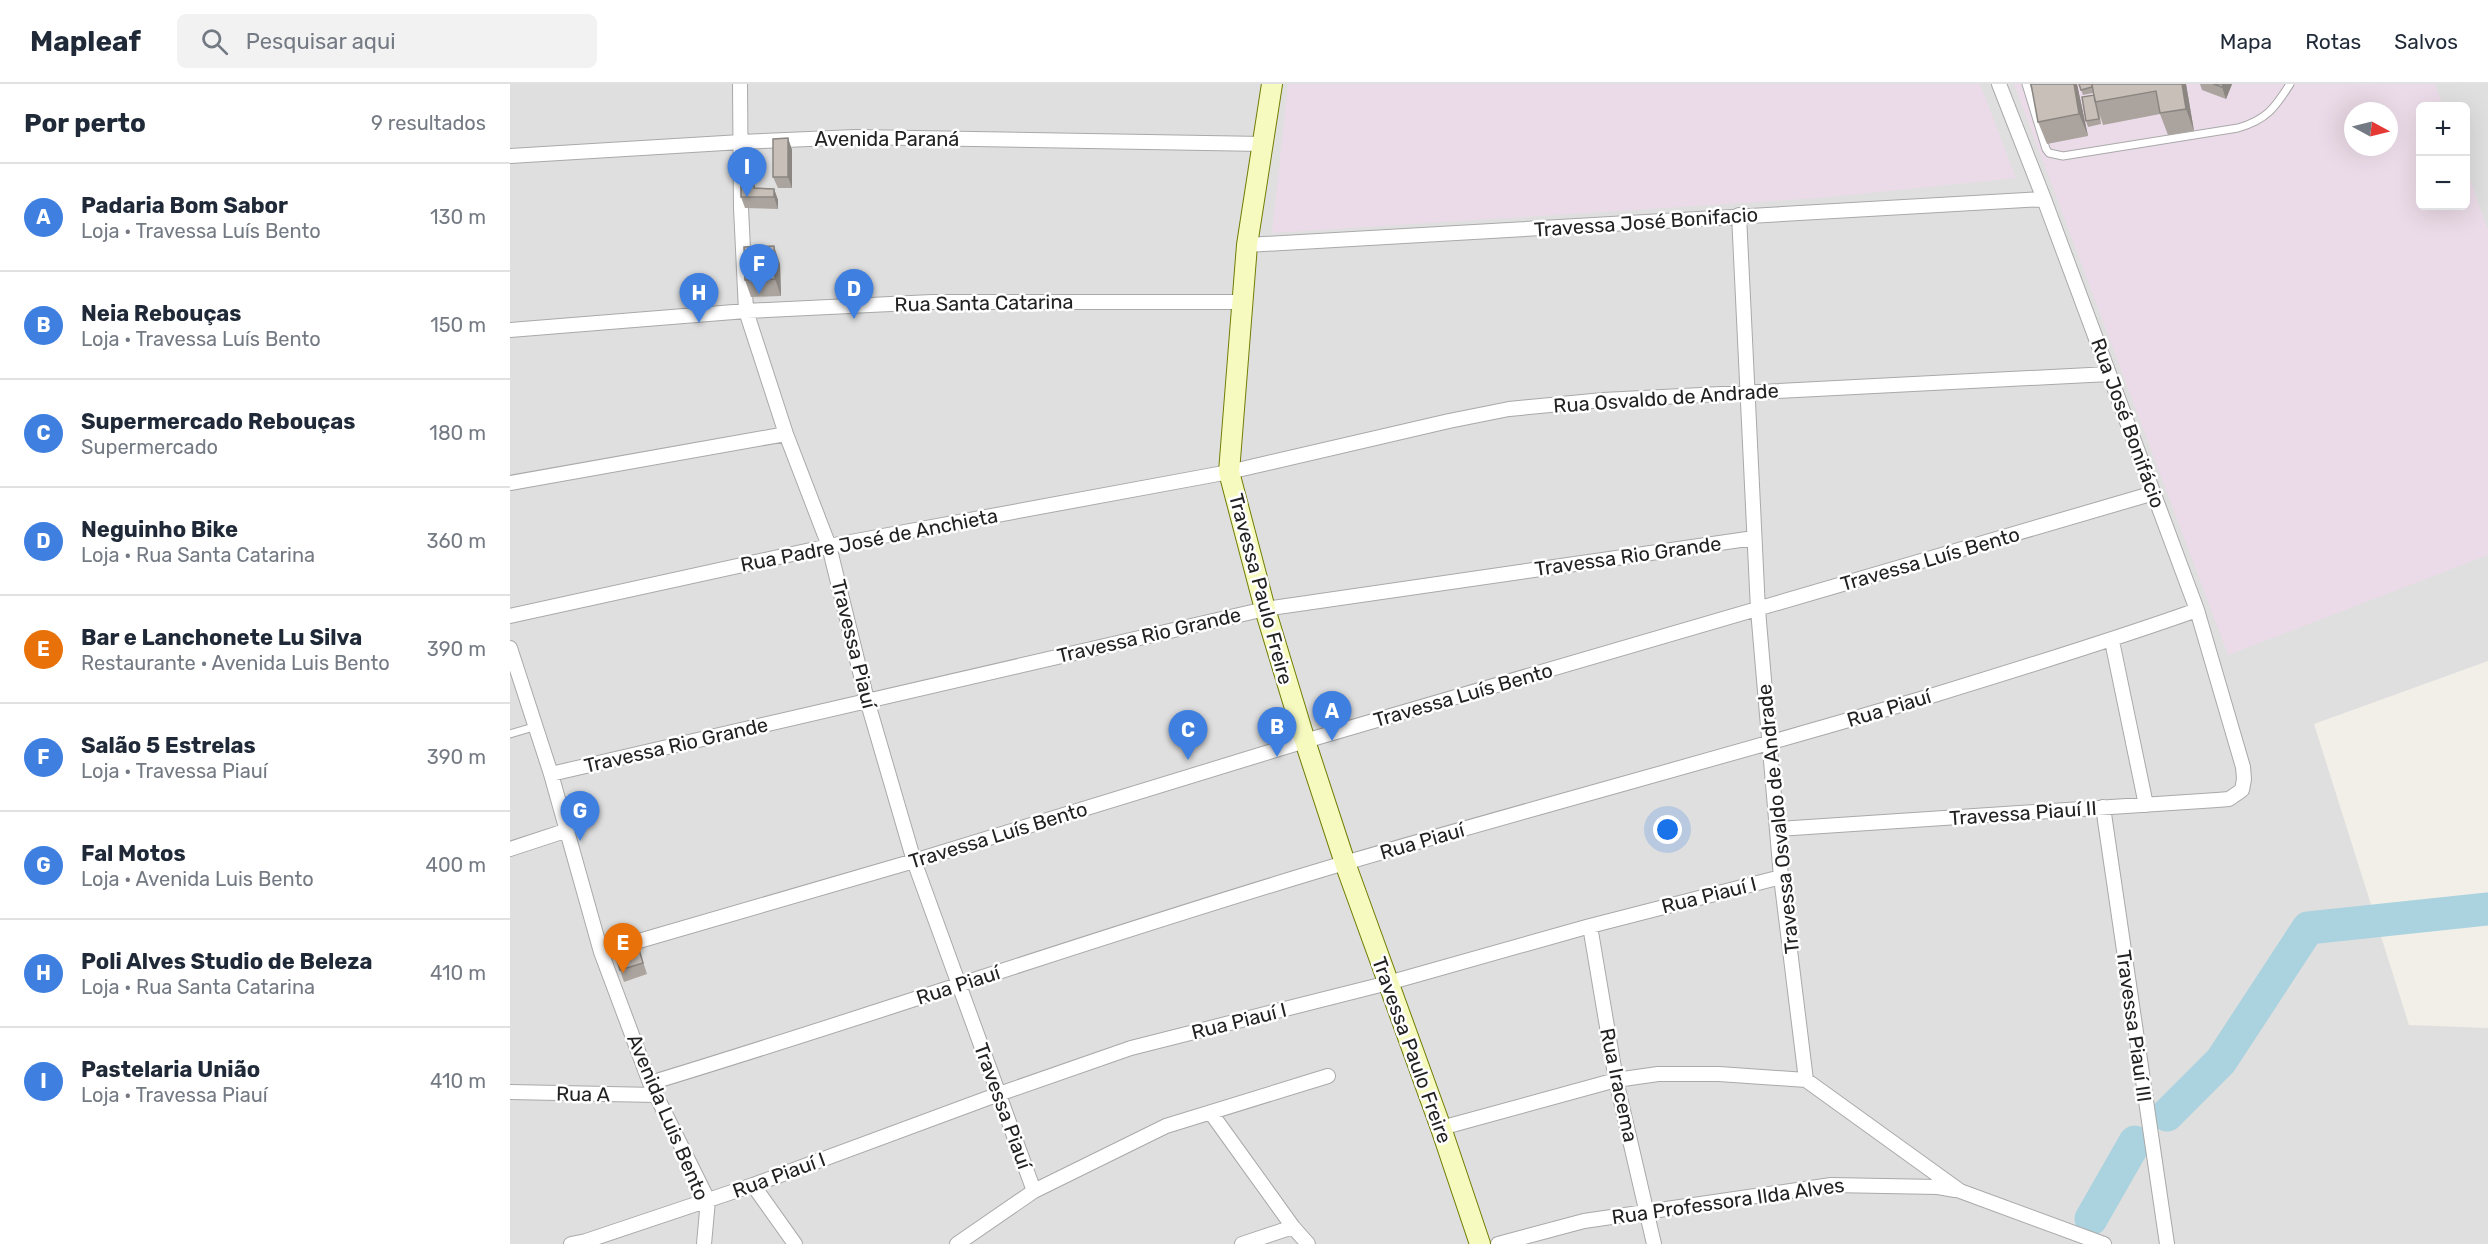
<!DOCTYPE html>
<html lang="pt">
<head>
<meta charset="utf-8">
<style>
  body { margin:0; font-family:Rubik,sans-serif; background:#f2f2f3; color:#1f2937 }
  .controls { position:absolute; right:18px; top:18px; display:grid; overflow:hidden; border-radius:9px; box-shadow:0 6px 24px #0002 }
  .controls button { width:54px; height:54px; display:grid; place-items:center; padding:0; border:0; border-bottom:2px solid #e0e1e3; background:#fff; color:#1f2937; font:30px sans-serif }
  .compass { position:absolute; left:1834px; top:18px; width:54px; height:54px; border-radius:50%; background:#fff; box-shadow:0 6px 24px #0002; rotate:97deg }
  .you { position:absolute; left:1158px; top:746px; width:21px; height:21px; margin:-15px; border:4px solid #fff; border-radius:50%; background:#1a73e8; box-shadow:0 0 0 9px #1a73e833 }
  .badge { display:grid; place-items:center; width:39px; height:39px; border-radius:50%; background:#7c3aed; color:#fff; font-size:20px; font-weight:700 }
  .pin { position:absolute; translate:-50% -50px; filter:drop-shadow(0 2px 3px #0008) }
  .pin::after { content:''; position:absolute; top:32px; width:21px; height:18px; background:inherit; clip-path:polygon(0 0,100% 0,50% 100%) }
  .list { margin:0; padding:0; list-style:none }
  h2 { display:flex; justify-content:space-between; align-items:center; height:78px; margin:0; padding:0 24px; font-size:26px }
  h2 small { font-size:20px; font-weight:400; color:#747a83 }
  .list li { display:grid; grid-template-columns:39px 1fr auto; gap:18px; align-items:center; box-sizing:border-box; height:108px; padding:0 24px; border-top:2px solid #e0e1e3 }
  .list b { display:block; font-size:22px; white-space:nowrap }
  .list p { margin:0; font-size:20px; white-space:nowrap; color:#747a83 }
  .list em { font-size:20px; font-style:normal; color:#747a83 }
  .icon { flex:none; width:33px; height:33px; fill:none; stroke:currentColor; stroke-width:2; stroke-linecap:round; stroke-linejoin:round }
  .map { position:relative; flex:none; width:1978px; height:1160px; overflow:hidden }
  header { display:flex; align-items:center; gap:36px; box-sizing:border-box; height:84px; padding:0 30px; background:#fff; border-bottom:2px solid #e0e1e3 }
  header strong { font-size:28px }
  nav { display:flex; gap:33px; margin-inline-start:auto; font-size:21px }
  .search { width:420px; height:54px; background:#f2f2f3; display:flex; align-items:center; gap:15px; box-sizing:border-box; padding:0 21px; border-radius:9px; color:#747a83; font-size:22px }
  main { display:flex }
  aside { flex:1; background:#fff }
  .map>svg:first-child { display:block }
  .residential { fill:#e0dfdf; fill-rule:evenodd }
  .industrial { fill:#ebdbe8; fill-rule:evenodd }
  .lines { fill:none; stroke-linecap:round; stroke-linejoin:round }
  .river { stroke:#aad3df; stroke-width:33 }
  .lane-casing { stroke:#a9a9a9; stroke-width:9 }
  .street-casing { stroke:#a9a9a9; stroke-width:16 }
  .secondary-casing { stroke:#707d05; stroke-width:22 }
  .lane { stroke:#fff; stroke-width:7 }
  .street { stroke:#fff; stroke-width:14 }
  .secondary { stroke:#f7fabf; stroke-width:20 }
  .wall { fill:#aba49e }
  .shaded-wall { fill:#8b8681 }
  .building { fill:#c7bfb8; stroke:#8b8681; stroke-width:1.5 }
  .labels { text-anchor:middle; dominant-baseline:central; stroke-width:5; stroke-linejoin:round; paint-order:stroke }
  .street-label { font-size:20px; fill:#222; stroke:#fff }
</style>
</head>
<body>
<header>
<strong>Mapleaf</strong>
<div class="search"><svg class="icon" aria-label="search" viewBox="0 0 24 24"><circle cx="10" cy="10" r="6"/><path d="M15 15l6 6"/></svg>Pesquisar aqui</div>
<nav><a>Mapa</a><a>Rotas</a><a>Salvos</a></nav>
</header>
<main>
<aside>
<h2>Por perto<small>9 resultados</small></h2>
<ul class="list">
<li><span class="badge" style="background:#3f7fe0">A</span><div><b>Padaria Bom Sabor</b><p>Loja · Travessa Luís Bento</p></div><em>130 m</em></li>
<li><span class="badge" style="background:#3f7fe0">B</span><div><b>Neia Rebouças</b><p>Loja · Travessa Luís Bento</p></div><em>150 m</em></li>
<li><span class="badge" style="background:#3f7fe0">C</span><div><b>Supermercado Rebouças</b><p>Supermercado</p></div><em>180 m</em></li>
<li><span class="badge" style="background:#3f7fe0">D</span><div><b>Neguinho Bike</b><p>Loja · Rua Santa Catarina</p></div><em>360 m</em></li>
<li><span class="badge" style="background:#e8710a">E</span><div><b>Bar e Lanchonete Lu Silva</b><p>Restaurante · Avenida Luis Bento</p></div><em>390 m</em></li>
<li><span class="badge" style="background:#3f7fe0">F</span><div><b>Salão 5 Estrelas</b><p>Loja · Travessa Piauí</p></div><em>390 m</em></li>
<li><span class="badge" style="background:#3f7fe0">G</span><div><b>Fal Motos</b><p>Loja · Avenida Luis Bento</p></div><em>400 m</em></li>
<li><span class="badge" style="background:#3f7fe0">H</span><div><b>Poli Alves Studio de Beleza</b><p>Loja · Rua Santa Catarina</p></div><em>410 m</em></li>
<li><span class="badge" style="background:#3f7fe0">I</span><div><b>Pastelaria União</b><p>Loja · Travessa Piauí</p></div><em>410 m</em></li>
</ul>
</aside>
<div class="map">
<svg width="1978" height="1160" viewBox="0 0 1978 1160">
  <rect width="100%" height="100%" fill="#f2efe9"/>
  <path class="residential" d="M0,0h1978v577l-174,63 95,301 79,3v216h-1978zM1910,22h46v100h-46zM1843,27h36v36h-36z"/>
  <path class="industrial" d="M778,0h692l36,94 -197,20 -547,35z
    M1504,0h421l8,22h-23v100h46v-38l22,62v325l-260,100zM1843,27h36v36h-36z"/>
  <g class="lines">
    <path class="river" d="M1657,1031l54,-54 87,-133 180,-19
      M1581,1135l44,-77"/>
    <g class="lane-casing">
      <path id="lane" d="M1516,0l20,65 3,4 14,3 175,-28c28,-8 37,-20 52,-44
        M0,650l27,-8"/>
    </g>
    <g class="street-casing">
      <path id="street" d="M230,0l1,124 5,103 40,123 43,112 38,154 47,161 120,330
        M0,72l231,-14 115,-5 408,7
        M1229,131l19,395 23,267 25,203 154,111 144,53
        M737,161l797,-46
        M0,246l236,-19 186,-9h310
        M0,399l276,-49
        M0,532l319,-70 400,-74 220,-51 60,-12 94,-9 506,-26
        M1602,557l34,164
        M0,564l41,126 50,178 49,131 58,117 -4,44
        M41,690l714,-165 489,-71
        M1593,723l64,437
        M1268,745l439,-29 12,-1 13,-9 2,-11 -1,-12 -46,-157 -153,-411 -45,-115
        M0,765l58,-19
        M1080,842l26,154 38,164
        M91,868l313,-91 391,-120 849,-248
        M140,999c234,-71 464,-152 698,-221 195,-57 391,-109 586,-167 88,-27 176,-54 263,-85
        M0,1008l146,3
        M701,1029l82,114 15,17
        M931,1044l175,-48 42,-6h61l87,6
        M243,1101l42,59
        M61,1160l15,-3 167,-56 246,-91 132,-46 257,-65 202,-57 191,-49
        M447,1160l77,-53 132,-65 162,-50
        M732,1160l51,-17
        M988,1160l86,-23 247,-36 107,2 17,3"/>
    </g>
    <g class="secondary-casing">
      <path id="secondary" d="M762,0l-25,161 -18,227 36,137 40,132 40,122 96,265 39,116"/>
    </g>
    <use href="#lane" class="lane"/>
    <use href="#street" class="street"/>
    <use href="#secondary" class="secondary"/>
  </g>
  <path class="wall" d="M1567,0l11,52 -41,8 -9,-22z
    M1569,0h107l8,47 -26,4 -8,-21 -57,11 -3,-10 1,9 -13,3 -2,-6 8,-26 -1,-2 -10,2z
    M1690,0h32l-6,15 -24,-9z
    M278,54l4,12v38h-14l-5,-11z
    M264,105l4,11v9l-33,-1 -4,-11z
    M270,180l1,32 -30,1 -6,-17z
    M128,862l9,28 -23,8 -4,-12z"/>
  <path class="shaded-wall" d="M1564,0h3l11,52 -9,-22z
    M1672,0h4l8,47 -8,-22z
    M1713,0h9l-6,15 -4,-12z
    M278,54l4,12v38l-4,-11z
    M264,105l4,11v9l-4,-12z
    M264,162l6,18 1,32 -6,-17z"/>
  <path class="building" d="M1521,0h43l5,30 -41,8z
    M1569,0h13v3l-11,3z
    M1582,0h90l4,25 -26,4 -4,-22 -61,11z
    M1703,0h10l-1,3z
    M1584,11l5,24 -13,2 -4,-24z
    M278,54v39h-15v-38z
    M231,98h13v6l20,1v8h-33z
    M264,162l1,33 -30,1 -1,-33z
    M128,862l5,17 -23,7 -5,-16z"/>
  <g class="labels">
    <g class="street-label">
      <text x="377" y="55">Avenida Paraná</text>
      <text transform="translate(1136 138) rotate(-4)">Travessa José Bonifacio</text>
      <text transform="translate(474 219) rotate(-1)">Rua Santa Catarina</text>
      <text transform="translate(1156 314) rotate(-4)">Rua Osvaldo de Andrade</text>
      <text transform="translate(1618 339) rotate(70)">Rua José Bonifácio</text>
      <text transform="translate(359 456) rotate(-11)">Rua Padre José de Anchieta</text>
      <text transform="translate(1118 472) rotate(-8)">Travessa Rio Grande</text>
      <text transform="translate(1420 475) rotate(-16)">Travessa Luís Bento</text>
      <text transform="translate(751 505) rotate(75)">Travessa Paulo Freire</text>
      <text transform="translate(639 551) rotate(-13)">Travessa Rio Grande</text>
      <text transform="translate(344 560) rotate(76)">Travessa Piauí</text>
      <text transform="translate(953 611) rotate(-16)">Travessa Luís Bento</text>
      <text transform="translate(1379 624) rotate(-17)">Rua Piauí</text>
      <text transform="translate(166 661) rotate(-13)">Travessa Rio Grande</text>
      <text transform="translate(1513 729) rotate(-4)">Travessa Piauí II</text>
      <text transform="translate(1268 735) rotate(-96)">Travessa Osvaldo de Andrade</text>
      <text transform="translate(488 751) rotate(-17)">Travessa Luís Bento</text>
      <text transform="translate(912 757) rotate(-16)">Rua Piauí</text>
      <text transform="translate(1199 811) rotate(-14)">Rua Piauí I</text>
      <text transform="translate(448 901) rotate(-18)">Rua Piauí</text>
      <text transform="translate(729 937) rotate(-14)">Rua Piauí I</text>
      <text transform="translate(1624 942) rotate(82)">Travessa Piauí III</text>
      <text transform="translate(902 966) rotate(70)">Travessa Paulo Freire</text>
      <text transform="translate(1109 1001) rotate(78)">Rua Iracema</text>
      <text transform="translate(73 1010) rotate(1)">Rua A</text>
      <text transform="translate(493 1022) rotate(70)">Travessa Piauí</text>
      <text transform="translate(158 1033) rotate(67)">Avenida Luis Bento</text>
      <text transform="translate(269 1091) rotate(-20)">Rua Piauí I</text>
      <text transform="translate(1218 1117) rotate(-8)">Rua Professora Ilda Alves</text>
    </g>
  </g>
</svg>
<div class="controls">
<button>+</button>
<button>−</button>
</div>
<svg class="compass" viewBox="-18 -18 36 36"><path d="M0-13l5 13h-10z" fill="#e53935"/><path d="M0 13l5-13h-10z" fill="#747a83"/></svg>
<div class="you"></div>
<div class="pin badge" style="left:822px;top:657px;background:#3f7fe0">A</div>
<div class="pin badge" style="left:767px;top:673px;background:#3f7fe0">B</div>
<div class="pin badge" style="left:678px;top:676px;background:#3f7fe0">C</div>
<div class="pin badge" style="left:344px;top:235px;background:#3f7fe0">D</div>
<div class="pin badge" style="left:113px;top:889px;background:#e8710a">E</div>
<div class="pin badge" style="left:249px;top:210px;background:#3f7fe0">F</div>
<div class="pin badge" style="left:70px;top:757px;background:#3f7fe0">G</div>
<div class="pin badge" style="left:189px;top:239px;background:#3f7fe0">H</div>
<div class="pin badge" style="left:237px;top:113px;background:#3f7fe0">I</div>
</div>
</main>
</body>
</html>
